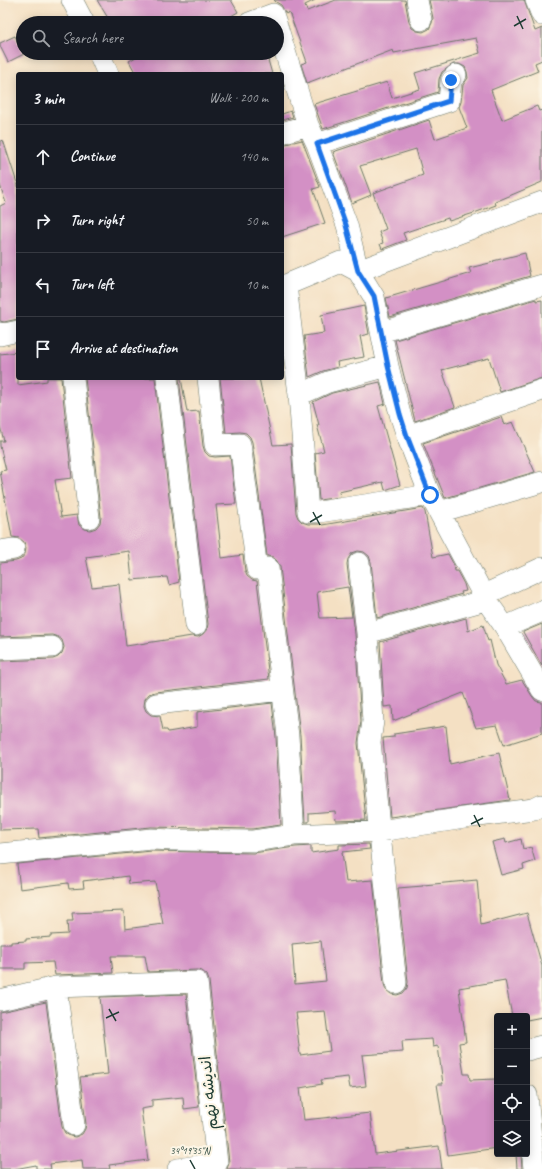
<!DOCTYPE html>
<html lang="en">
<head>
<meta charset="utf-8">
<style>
  body { margin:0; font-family:Caveat,"Playpen Sans Arabic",sans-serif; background:#20242c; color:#f1f3f6 }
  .controls { position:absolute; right:12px; bottom:12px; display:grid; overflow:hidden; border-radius:4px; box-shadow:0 2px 10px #0003 }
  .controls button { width:36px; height:36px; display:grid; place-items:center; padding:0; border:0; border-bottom:1px solid #363941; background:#171b24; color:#f1f3f6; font:20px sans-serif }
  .stop { position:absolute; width:12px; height:12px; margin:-9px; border:3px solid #1a73e8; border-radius:50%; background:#fff }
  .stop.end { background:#1a73e8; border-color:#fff; box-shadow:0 1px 4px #0008 }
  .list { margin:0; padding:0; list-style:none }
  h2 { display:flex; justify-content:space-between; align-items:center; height:52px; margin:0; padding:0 16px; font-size:17px }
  h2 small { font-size:13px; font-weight:400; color:#9ea1a6 }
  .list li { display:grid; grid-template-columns:26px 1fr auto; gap:12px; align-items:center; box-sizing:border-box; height:64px; padding:0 16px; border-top:1px solid #363941 }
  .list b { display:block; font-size:15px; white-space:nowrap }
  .list em { font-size:13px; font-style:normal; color:#9ea1a6 }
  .icon { flex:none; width:22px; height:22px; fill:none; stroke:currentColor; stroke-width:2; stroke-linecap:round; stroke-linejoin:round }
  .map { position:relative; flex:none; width:542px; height:1169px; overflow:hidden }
  .search { position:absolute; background:#171b24; box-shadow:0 2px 10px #0003; left:16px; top:16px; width:268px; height:44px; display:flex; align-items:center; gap:10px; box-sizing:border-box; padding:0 14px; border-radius:22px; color:#9ea1a6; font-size:15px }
  .panel { position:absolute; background:#171b24; box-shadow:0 2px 10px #0003; left:16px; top:72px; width:268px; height:308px; border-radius:4px }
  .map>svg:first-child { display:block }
  .building { fill:#d390c5; fill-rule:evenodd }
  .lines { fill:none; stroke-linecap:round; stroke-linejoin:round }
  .street-casing { stroke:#6a7666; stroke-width:22 }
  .street { stroke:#fff; stroke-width:21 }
  .route { stroke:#1a73e8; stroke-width:5 }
  .ticks { fill:none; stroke:#1f3d34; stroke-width:1.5 }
  .labels { text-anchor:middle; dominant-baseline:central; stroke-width:4; stroke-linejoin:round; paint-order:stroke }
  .street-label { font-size:16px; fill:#1f3d34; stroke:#fcf5e5 }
  .ticks-label { font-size:10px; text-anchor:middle; fill:#1f3d34; stroke:#fcf5e5; stroke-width:4; stroke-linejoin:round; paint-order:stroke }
</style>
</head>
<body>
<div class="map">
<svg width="542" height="1169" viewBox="0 0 542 1169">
  <rect width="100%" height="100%" fill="#fcf5e5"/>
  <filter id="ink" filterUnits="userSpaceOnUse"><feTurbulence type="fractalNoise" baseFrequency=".025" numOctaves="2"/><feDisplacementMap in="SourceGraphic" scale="8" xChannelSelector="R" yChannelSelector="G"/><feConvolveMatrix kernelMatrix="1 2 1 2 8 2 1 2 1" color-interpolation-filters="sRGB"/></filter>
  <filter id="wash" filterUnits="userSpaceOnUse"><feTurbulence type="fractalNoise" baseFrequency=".012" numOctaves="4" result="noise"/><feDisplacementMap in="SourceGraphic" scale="16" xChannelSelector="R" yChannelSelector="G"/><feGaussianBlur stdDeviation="0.9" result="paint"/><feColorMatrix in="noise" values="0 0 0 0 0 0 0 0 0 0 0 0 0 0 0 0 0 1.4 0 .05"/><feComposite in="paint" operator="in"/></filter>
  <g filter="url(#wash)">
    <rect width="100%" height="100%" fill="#f4e0c3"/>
    <g id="blocks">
      <path class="building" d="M97,0h134l7,12 -19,11h-108z
        M274,0h41l-10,5 2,6 29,-11h69l4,22 3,6 5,3 6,1 6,-3 3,-6 1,-5 -4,-18h95l11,31 7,-3v32l-7,3 3,8 -47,19 11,30 35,-14 2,5 3,-1v72l-47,20 1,3 -22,8 -25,8 -1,-3 -45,15 3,7 -24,9 -2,-5 3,-1 -4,-11 7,-3 -13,-36 50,-18 -7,-26 -56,17 11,29 -19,8 -19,-51 96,-32 6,19 32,-11 -8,-21 2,-5 2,-17 5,-7 -1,-6 -2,-5 -6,-3h-6l-11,8 -3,7 -1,13 -115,37 -9,-25 73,-22 5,16 28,-9 -5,-16 65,-20 -4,-15 -82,15 -1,-3 -86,33 -6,-19 6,-2 -18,-50 -3,2 -5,-9 -5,-3z
        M15,36l9,18 -16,8 -8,-16v-3z
        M143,53h123l6,21h-136l-7,-13z
        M291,111l2,6 -11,3v-6z
        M3,140l15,46v133l-14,3 -4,-1v-115l6,-3 -6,-18v-44z
        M302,140l18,47 -7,2 12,34 -43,14v-92z
        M525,253l5,23 -140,41 -4,-19 85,-25 -2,-5 25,-6 -1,-1z
        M536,299v2l6,-1v78l-42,14 -11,-34 -47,12 13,37 -40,14 -20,-81z
        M364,306l5,28 -9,2 4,21 -27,5 1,5 -15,4 -14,6 -5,-41 20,-3 -3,-18z
        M18,352v33l29,-4v-3h14l11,100 -17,2 6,37 16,-2 2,10 6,4 5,1 6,-2 4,-5 1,-6 -16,-139h70l24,204 -10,3 -2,-8 -35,3 -3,-29 -43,6 6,30 27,-3 7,62 66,-10 6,1 5,-3 4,-5 1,-5 -29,-246h2l6,34 12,-1 4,35 2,6 4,4 6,1 15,-1 6,48 -20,1 6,53 21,-3 2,16 2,5 5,4 5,1 12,98 -114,13 -6,2 -4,5 -1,7 2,5 5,4 9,1 3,14h4l1,2 29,-5v-15l75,-9 4,34 5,88 -29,4 -101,-2 -112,11 -1,-9 -38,1v-169l53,-2 5,-2 4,-4 2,-6 -2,-7 -4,-3 -6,-2 -52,2v-74l16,-2 5,-2 4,-5 1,-6 -2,-6 -5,-4 -7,-1 -12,-66 6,-1 -6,-24v-5h4l-4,-15v-72z
        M220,378h39l14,67 18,-1 5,69 2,5 4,4 6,2h13l1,1 101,-17 2,4 8,45 15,-3 6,11 1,6h2l7,13 2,7 -5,1 1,2 -85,24 -6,-56 -2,-6 -5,-4 -6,-1 -6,2 -4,6 -1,5 8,70 6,87 -3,22 8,77 -30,1 -1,-10 -26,2v9h-4l-5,-87 -20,-168 -3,-6 -4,-4 -6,-1 -15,-114 -2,-5 -4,-4 -6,-1 -14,1zM348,587l4,30 -32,1 -3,-26z
        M380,382l5,22 -7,2 22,79 -15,5 -2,-8 -44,10 1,5 -21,3 -4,-47 9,-2 -7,-26h2l-6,-23 19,-9z
        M501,417l3,8 9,-3 22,50 -90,26 -22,-55z
        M466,618l2,13 15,-6 5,16 2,-1 6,25 10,19 16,-4 10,16 4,5 6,1v31l-38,12 -7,-20 -21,3 -13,-35 -70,28 -1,-15 -8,1 -4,-65z
        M542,624v42l-19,-34z
        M446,726l4,38 49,-11 11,47 -120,17 -7,-79 11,-1v-3z
        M505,839l1,4 15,-4 2,10 8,-2 4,14 -12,4 1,4 -23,6 -9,-33z
        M369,844l1,5 -28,3 4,30 27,-2 11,104 2,6 5,4 6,1 6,-2 4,-5 1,-6 -10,-94 25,-2v-1l54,-5 4,45 46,-12 15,53v51l-15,3v-4h-15l-7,-36 -46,8 7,54 -7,1 5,31h5l1,6 26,-1 1,69 -49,7 -11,-71h6l-5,-38 -5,1 -1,-8 -30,2 1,11 -41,3 4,31 -16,2 -2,-11 -27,3 1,4 -22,4 4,32 66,-7 5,41 64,-8 3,23h-215l2,-7 -20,-181 -2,-6 -5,-4 -5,-1 -49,2 -3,-16h-34l2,17 -58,2 -2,-13 -28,1v6h-25v-25h11v-2l15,-1v-2l25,-2v-2l17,-1 -1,-13h6l-1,-8 52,-2 1,18 38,-5 -8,-42 -26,2 -1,-8 -14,2v-1l-31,4 1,7 -15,1 -1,-6 -48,6 -3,-25 135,-13 101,2 42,-6 16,-1v7l28,-4v-4zM321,941l5,40 -31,3 -3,-40zM325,1011l5,40 -30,4 -4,-36h1l-1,-6z
        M186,994l13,113 -15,2 -1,-12 -31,3v7l-11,2 7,51 -39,5 1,4h-27l-1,-9 -32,4 1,5h-15v-4l-22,4h-14v-157l46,-10 16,125 3,6 5,3 5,1 7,-3 3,-5 1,-5 -6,-47 28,-3 -8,-77z
        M516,1154h5l1,15h-5z"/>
    </g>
  </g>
  <g filter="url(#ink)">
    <use href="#blocks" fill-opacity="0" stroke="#6a7666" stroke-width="1"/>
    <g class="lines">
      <g class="street-casing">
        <path id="street" d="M72,0l12,23
          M417,0l4,20
          M536,0l6,15
          M249,23l24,-9 3,9
          M277,26l31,99 9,19 30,81 11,46 184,-69
          M99,53l9,21
          M282,133l26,-8
          M317,144l132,-43 2,-21 5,-5
          M282,285h4l55,-23 17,9 16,26 14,69 12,48 7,22 23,59 56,105 19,27 37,63
          M286,285l13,110 9,117h11l111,-17
          M381,332l161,-47
          M0,333v2l18,-4
          M73,378l16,140
          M167,378l29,247
          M208,378l7,67 25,-1 17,125 11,-1 20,168 6,99
          M299,395l29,-13 60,-16
          M407,436l135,-46
          M439,512l103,-30
          M0,551l14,-2
          M359,563l8,70 6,88 -3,21 26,241
          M484,595l58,-27
          M505,627l37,-16
          M367,633l119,-33
          M0,649l52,-2
          M156,704l126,-14
          M0,854l152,-15 19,1 82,1 41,-6 86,-4 91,-14 63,-8 8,-4
          M56,987l18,138
          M0,1000l56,-13 141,-5 20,181 -39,6
          M527,1050l15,-4
          M527,1095l7,74"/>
      </g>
      <use href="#street" class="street"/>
    </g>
  </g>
  <g class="lines" filter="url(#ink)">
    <path class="route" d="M430,495l-23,-59 -7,-22 -12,-48 -14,-70 -16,-25 -12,-46 -29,-81 132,-43 2,-21"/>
  </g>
  <path class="ticks" d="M517,16l6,13M514,26l12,-7M313,512l7,13M310,522l12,-7M474,815l6,12M471,824l12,-6M109,1009l7,12M106,1018l13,-6M190,1160l5,9"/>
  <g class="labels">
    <g class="street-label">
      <text transform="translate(209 1093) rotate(-96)">اندیشه نهم</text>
    </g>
  </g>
  <g class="ticks-label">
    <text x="190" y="1154">34°19'35"N</text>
  </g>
</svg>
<div class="controls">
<button>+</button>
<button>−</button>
<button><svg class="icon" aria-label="locate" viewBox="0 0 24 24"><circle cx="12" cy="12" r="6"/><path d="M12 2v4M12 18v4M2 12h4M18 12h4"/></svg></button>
<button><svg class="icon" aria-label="layers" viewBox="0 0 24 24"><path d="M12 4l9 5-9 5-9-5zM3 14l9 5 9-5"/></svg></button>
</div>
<div class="stop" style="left:430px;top:495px"></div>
<div class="stop end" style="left:451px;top:80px"></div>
<div class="search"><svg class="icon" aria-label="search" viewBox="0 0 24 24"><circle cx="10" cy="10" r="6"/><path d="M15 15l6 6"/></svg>Search here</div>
<section class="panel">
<h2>3 min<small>Walk · 200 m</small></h2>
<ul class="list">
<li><svg class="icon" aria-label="ahead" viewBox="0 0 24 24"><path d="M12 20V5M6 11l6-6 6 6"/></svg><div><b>Continue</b></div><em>140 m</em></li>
<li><svg class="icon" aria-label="right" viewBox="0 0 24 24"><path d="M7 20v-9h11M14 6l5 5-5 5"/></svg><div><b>Turn right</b></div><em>50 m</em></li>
<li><svg class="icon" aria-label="left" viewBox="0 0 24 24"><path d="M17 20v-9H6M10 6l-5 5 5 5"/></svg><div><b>Turn left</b></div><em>10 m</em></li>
<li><svg class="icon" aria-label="arrive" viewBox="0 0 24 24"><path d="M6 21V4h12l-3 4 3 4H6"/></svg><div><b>Arrive at destination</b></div></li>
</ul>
</section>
</div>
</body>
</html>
